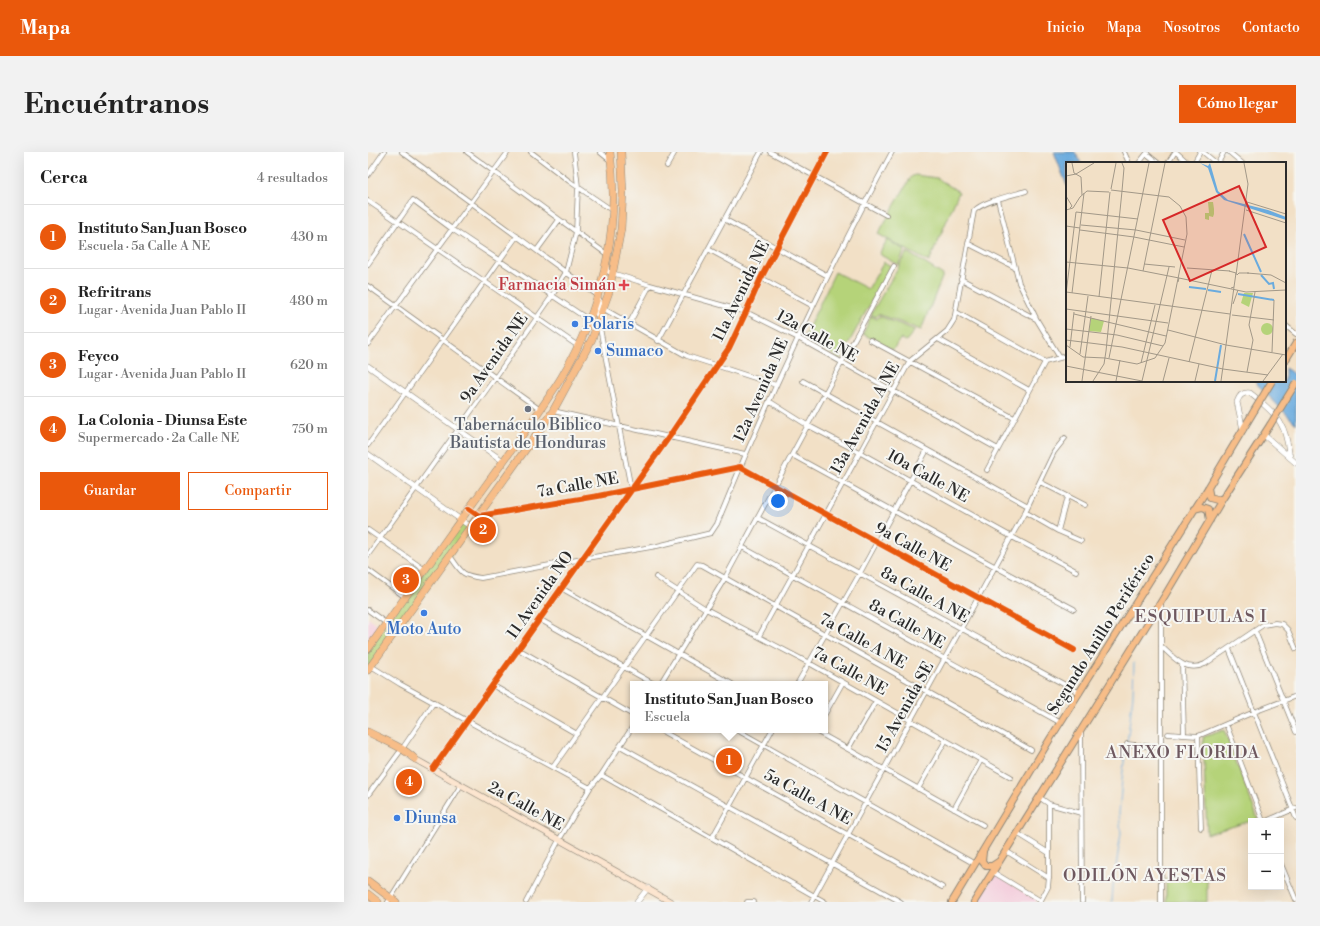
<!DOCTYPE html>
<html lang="es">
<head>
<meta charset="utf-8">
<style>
  body { margin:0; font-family:"Libre Bodoni",serif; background:#f2f2f2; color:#222 }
  .controls { position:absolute; right:12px; bottom:12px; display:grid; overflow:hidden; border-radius:0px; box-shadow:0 4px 16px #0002 }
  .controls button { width:36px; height:36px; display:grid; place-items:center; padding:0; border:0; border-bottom:1px solid #e0e0e0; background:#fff; color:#222; font:20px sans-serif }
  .you { position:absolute; left:410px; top:349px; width:14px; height:14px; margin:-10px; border:3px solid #fff; border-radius:50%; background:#1a73e8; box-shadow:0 0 0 6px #1a73e833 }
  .badge { display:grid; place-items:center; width:26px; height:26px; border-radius:50%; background:#ea580c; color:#fff; font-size:13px; font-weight:700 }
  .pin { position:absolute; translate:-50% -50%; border:2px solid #fff; box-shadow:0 1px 4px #0006 }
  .popup { position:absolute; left:262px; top:529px; width:198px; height:52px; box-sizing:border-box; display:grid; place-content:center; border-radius:0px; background:#fff; filter:drop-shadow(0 1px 3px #0005); font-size:13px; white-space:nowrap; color:#767676 }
  .popup b { font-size:15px; color:#222 }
  .popup::after { content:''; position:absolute; left:50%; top:100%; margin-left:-8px; border:8px solid transparent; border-top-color:#fff }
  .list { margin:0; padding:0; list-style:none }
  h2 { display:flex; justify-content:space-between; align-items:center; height:52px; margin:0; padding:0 16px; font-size:17px }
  h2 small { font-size:13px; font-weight:400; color:#767676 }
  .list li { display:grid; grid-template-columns:26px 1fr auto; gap:12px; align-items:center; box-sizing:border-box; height:64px; padding:0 16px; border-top:1px solid #e0e0e0 }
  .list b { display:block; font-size:15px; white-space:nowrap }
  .list p { margin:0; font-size:13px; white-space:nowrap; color:#767676 }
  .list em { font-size:13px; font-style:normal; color:#767676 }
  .actions { display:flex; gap:8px; padding:12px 16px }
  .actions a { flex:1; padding:9px 0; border:1px solid #ea580c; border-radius:0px; text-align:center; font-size:14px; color:#ea580c }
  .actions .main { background:#ea580c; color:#fff }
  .map { position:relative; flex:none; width:928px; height:750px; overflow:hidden; border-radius:0px }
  header { display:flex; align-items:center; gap:24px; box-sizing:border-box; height:56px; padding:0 20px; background:#ea580c; color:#fff }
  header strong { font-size:19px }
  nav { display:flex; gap:22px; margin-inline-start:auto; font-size:14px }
  .intro { display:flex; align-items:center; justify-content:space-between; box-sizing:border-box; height:96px; padding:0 24px }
  h1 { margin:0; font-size:28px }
  .button { padding:10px 18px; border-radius:0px; background:#ea580c; color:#fff; font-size:14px; font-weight:700 }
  main { display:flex; gap:24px; padding:0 24px }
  aside { flex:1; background:#fff; border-radius:0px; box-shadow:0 4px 16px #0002 }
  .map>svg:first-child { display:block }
  .built { fill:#f4cfdd }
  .green { fill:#b5d379; stroke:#707f52 }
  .water { fill:#6aabde; stroke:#4a6b84 }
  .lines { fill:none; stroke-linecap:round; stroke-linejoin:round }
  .stream { stroke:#6aabde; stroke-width:1 }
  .minor-casing { stroke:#8e8678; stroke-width:5.5 }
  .tertiary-casing { stroke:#8e8678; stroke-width:6 }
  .secondary-casing { stroke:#8e8678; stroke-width:7 }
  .primary-casing { stroke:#8e8678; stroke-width:8 }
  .trunk-casing { stroke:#8e8678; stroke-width:8 }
  .minor { stroke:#fff; stroke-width:4 }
  .tertiary { stroke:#fff; stroke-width:5 }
  .secondary { stroke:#fce5cf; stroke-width:5.5 }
  .primary { stroke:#f7bd88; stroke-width:6 }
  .trunk { stroke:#f7bd88; stroke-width:7 }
  .primary-bridge-casing { stroke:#8e8678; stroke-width:8; stroke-linecap:butt }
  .primary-bridge { stroke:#f7bd88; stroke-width:6 }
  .cycleway-casing { stroke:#f6f6f2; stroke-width:8 }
  .cycleway { stroke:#e8590c; stroke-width:6 }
  .health-dot { fill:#e0444e; stroke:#f6f6f2; stroke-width:1.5 }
  .shop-dot { fill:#3f7fe0; stroke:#f6f6f2; stroke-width:1.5 }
  .worship-dot { fill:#6b7280; stroke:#f6f6f2; stroke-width:1.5 }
  .labels { text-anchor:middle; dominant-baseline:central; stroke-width:4; stroke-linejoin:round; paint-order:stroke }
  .health-label { font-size:16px; fill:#be3a42; stroke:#f6f6f2; text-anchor:end }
  .street-label { font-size:16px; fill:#2b2b2b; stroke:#f6f6f2 }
  .shop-label { font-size:16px; fill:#366cbe; stroke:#f6f6f2; text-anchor:start }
  .worship-label { font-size:16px; fill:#5b616d; stroke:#f6f6f2 }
  .neighbourhood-label { font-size:17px; letter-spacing:1px; fill:#6e585f; stroke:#f6f6f2 }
  .inset-river { fill:none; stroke:#6aabde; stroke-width:2 }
  .inset-road { fill:none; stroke:#a29888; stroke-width:1 }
  .view { fill:#d62828; fill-opacity:0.15; stroke:#d62828; stroke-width:2 }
  .inset-edge { fill:none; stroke:#2b2b2b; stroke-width:2 }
</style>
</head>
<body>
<header>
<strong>Mapa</strong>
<nav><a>Inicio</a><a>Mapa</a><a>Nosotros</a><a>Contacto</a></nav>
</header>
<div class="intro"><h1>Encuéntranos</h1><a class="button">Cómo llegar</a></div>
<main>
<aside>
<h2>Cerca<small>4 resultados</small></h2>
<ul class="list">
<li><span class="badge">1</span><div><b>Instituto San Juan Bosco</b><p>Escuela · 5a Calle A NE</p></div><em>430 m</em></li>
<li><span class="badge">2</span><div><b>Refritrans</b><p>Lugar · Avenida Juan Pablo II</p></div><em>480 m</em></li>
<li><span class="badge">3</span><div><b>Feyco</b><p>Lugar · Avenida Juan Pablo II</p></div><em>620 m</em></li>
<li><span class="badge">4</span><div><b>La Colonia - Diunsa Este</b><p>Supermercado · 2a Calle NE</p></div><em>750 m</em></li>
</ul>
<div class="actions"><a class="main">Guardar</a><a>Compartir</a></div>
</aside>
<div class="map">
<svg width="928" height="750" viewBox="0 0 928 750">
  <rect width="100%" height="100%" fill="#f6f6f2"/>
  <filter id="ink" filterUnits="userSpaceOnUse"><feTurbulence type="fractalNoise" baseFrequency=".025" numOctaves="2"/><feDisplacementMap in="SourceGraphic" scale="8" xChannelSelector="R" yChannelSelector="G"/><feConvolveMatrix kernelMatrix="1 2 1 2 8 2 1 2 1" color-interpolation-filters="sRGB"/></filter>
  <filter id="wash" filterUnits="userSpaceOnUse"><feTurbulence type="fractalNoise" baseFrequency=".012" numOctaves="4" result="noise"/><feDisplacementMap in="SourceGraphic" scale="16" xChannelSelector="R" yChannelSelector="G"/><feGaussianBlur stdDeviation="0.9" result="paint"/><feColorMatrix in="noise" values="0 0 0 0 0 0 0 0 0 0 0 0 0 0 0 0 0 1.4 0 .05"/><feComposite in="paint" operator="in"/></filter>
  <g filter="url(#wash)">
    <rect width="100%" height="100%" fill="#f2e0c6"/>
    <path class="built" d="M0,466l12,8 -12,16z
      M627,722l42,26 -1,2h-59z"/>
    <path class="green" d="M547,23l22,3 22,14 -30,70 -51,-28 33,-57z
      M519,88l18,10 -7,15 -19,-11z
      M539,100l36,23 -22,55 -43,-16 -2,3 -5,-3z
      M516,110l7,4 -51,93 -36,-22 31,-65 33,17z
      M503,164l6,3 2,-3 36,14 -9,11 -6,-2 -7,11 -30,-16z
      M93,368l10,7 -103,142v-19z
      M856,578l34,89 -51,15 -4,-97z
      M798,727h41v23h-41z"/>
    <path class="water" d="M686,0h21l6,11h-14v23z
      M917,216l11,7v49l-42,-43h31z"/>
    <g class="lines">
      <path class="stream" d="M759,591l6,-48 1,-32
        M744,750l1,-15 8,-54 -2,-19 3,-35 4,-33"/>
    </g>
  </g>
  <g filter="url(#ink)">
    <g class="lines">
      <g class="minor-casing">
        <path id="minor" d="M34,0l195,143 3,6 -3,10v4l3,4
          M99,0l141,103
          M163,0l38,29 44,30
          M232,0l11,9
          M402,0l116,63
          M756,0l5,11
          M808,0l12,11
          M835,0l13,11
          M861,0l13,11
          M779,2l11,9
          M771,11l8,-10
          M800,11l7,-11
          M826,11l6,-11
          M850,11l6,-11
          M299,14l8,-14
          M0,23l16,-23
          M630,48l21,83 18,37 23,38
          M0,49l210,145
          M356,67l104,57
          M601,92l45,23
          M340,97l105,57
          M169,98l22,-30
          M0,112l45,-64 39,29 137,91
          M239,115v3l2,2 41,13 96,27 52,26 200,111
          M593,127l75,40
          M0,134l171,123
          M236,157l83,47 89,29
          M588,160l89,50
          M231,171l32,166
          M261,172l21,-39
          M917,173l11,9
          M570,187l91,51
          M502,188l144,78
          M290,189l103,-189
          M0,192l140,-192
          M435,229l225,125
          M401,249l38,24 52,27 153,85 64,34
          M185,259l192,43
          M0,293l149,-209
          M424,303c94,51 187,104 282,154
          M619,318l58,-108 22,-6
          M672,330l45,23
          M101,357l10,7 119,-20 142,-29 334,183
          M657,360l33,19 23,10
          M390,366l322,175
          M0,378l57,40
          M690,379l9,-34
          M374,395l319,176
          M0,403l127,-177 57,-82 14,-24 10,-40 2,-45 -4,-35
          M82,404c12,16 10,19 31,22l101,-19 75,-13 54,-13 6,-9c51,-127 110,-252 175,-372
          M0,418l37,27
          M288,425l50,32 103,54 202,114
          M193,436l171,96
          M793,451v299
          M0,458l18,13
          M171,467l115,65
          M887,479l41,101
          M391,484l151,-275 37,-30 7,-11 20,-109c9,-10 39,-16 52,-20
          M793,494c13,12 25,27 44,18l58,-39 12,-2 7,1 6,6 8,19
          M150,497l115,66
          M861,497l67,169
          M814,512l2,70
          M3,514l29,18 190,104
          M292,532l65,-106 169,-312
          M429,532l63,-111 67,-123
          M124,533l85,49
          M457,562l18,-32
          M858,572l37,97
          M292,578l282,157
          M369,578l238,134
          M446,578l169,95
          M713,580l1,170
          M800,582l30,2 56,-24 42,-16
          M830,584l3,92
          M759,592l34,4
          M252,594l281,156
          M34,597l32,-47
          M480,597l28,-48
          M185,615l144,-203 5,1 23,13 306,172
          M65,617l236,-332 53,-79 7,-10 17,-36 15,-34 66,-126
          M233,623l224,127
          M550,637l28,-49
          M0,643l31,-42
          M671,645l10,7 32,9
          M586,657l27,-49
          M898,669l30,-13
          M649,681l32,20
          M344,686l60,-108
          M638,699l43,27
          M913,712l15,36
          M625,720l48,29
          M20,750l73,-117
          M158,750l33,-62 31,-52 11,-13 32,-49
          M379,750h7
          M443,750l214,-390 29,-60 11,-14
          M672,750l8,-15 1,-11v-72"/>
      </g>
      <g class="tertiary-casing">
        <path id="tertiary" d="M0,214l135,95
          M875,278l-6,-28c2,-6 6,-10 13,-9 8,6 27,22 31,31 6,10 7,23 9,34
          M896,283l32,28
          M0,302l103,73
          M269,750l11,-14"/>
      </g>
      <g class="secondary-casing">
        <path id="secondary" d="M43,605l260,145"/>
      </g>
      <g class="primary-casing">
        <path id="primary" d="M917,209l11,-18
          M840,336l2,10 7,2 6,-2
          M826,357l8,-2 6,2 2,11
          M615,700l-1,9 4,5h6l6,-4
          M584,750l98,-163 158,-251 46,-77
          M606,750l190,-305 59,-99 47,-73"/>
      </g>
      <g class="trunk-casing">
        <path id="trunk" d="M0,497c38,-53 75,-105 113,-157 27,-38 56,-75 80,-114 40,-67 60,-148 49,-226
          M0,518l185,-259 39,-72 17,-47 12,-63 2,-37 -2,-40
          M0,580c16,8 35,15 47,27
          M0,729l28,21
          M0,742l10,8"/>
      </g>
      <use href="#minor" class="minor"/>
      <use href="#tertiary" class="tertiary"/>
      <use href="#secondary" class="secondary"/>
      <use href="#primary" class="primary"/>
      <use href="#trunk" class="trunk"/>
      <g class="primary-bridge-casing">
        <path id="primary-bridge" d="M886,259l18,-30
          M902,273l26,-42"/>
      </g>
      <use href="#primary-bridge" class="primary-bridge"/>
      <g class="cycleway-casing">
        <path id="cycleway" d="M101,357l10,7 119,-20 142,-29 334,183
          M65,617l236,-332 53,-79 7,-10 17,-36 15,-34 66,-126"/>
      </g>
      <use href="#cycleway" class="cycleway"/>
    </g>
  </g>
  <path class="health-dot" d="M254 127h4v4h4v4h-4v4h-4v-4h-4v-4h4z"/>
  <g class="shop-dot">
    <circle cx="207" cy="172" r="4"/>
    <circle cx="230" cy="199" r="4"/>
    <circle cx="56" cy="461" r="4"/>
    <circle cx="29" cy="666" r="4"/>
  </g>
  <circle class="worship-dot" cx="160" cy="257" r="4"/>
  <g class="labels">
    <g class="health-label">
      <text x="248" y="133">Farmacia Simán</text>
    </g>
    <g class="street-label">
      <text transform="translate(373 139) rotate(-64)">11a Avenida NE</text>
      <text transform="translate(449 184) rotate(29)">12a Calle NE</text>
      <text transform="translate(126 206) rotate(-55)">9a Avenida NE</text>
      <text transform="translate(393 238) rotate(-66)">12a Avenida NE</text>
      <text transform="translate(497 266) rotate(-61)">13a Avenida A NE</text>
      <text transform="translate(560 324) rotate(29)">10a Calle NE</text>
      <text transform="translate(210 333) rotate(-10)">7a Calle NE</text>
      <text transform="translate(545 395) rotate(29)">9a Calle NE</text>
      <text transform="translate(172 443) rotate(-55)">11 Avenida NO</text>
      <text transform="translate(557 443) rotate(29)">8a Calle A NE</text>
      <text transform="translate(539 472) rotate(29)">8a Calle NE</text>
      <text transform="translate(733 482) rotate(-58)">Segundo Anillo Periférico</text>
      <text transform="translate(495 489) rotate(29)">7a Calle A NE</text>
      <text transform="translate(482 519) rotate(29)">7a Calle NE</text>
      <text transform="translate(537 555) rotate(-61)">15 Avenida SE</text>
      <text transform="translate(440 645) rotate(29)">5a Calle A NE</text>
      <text transform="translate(158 654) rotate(29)">2a Calle NE</text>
    </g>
    <g class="shop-label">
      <text x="215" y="172">Polaris</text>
      <text x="238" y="199">Sumaco</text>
      <text x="56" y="477" text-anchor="middle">Moto Auto</text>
      <text x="37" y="666">Diunsa</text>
    </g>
    <g class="worship-label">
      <text x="160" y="273">Tabernáculo Biblico<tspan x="160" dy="18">Bautista de Honduras</tspan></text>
    </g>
    <g class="neighbourhood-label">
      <text x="833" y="465">ESQUIPULAS I</text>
      <text x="815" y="601">ANEXO FLORIDA</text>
      <text x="777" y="724">ODILÓN AYESTAS</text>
    </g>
  </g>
  <g transform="translate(698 10)">
    <rect width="220" height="220" fill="#f2e0c6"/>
    <path d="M142,40h5l1,7v5l-1,3 -4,-1v4l-4,-1v-6h4zM178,131h9l-4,14 -8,-4zM25,156l13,3 -3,11 -12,-1zM195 167a6 6 0 1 1 12 0a6 6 0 1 1-12 0Z" fill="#b5d379"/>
    <path d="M134,1l8,3 2,-3 8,28 10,9 40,10 18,7v3l-62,-20 -8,-8 -8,-24z" fill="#6aabde"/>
    <path class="inset-river" d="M178,72l17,38M195,113l8,9 4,-1 1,6M123,125l17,2M142,128l13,2M172,132l36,6M149,219l6,-36"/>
    <path class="inset-road" d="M6,1l2,10 7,4 1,18M0,14l10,-2 18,-11M45,27l5,-26M0,34l6,10 -2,2M181,40l39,12M0,48l7,-2 7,-11 7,-6 22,1M180,48l40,13M10,50l62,7M15,63l55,5 49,10M0,64l14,2M14,68l54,7 50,10M0,100l62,6 51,10M78,102l31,3M121,106l43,3M77,109l22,-108M163,109l7,2 -2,14 -3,1M181,111l24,2 15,8M170,113l12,-91 -4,-21M171,113l2,-2h10M112,120l1,-4 67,14 40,-2M0,130l164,22M6,131l12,-100M0,132l10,-82M33,135l11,-105M167,142l5,-14M0,147l102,14M8,152l92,22M166,153l42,5M0,167l51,6 46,11M102,168l58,15 60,10M0,178l56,7 101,22 45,6M0,183l17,12 22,1 32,6 18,-6 10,-15 22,-109 -1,-17 -6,-11 -11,-9 -58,-7M4,185l4,-35M206,190l2,-52M14,192l8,-58M43,196l40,-195M123,200l23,-92M75,201l14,-58M0,204l76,15M181,210l6,-32 -4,-15 6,-33M16,219l9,-65M27,219l11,-17 2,-13 16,-160 2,-23 -2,-5M50,219l4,-21M76,219l27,-114M97,219l6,-23M129,219l4,-17M155,219l13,-94M197,219l20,-27"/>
    <path class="view" d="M173,24l27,61 -76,34 -27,-61z"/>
    <rect width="220" height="220" class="inset-edge"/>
  </g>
</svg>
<div class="controls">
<button>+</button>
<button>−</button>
</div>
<div class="you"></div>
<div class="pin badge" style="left:361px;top:609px">1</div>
<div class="popup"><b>Instituto San Juan Bosco</b>Escuela</div>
<div class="pin badge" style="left:115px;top:378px">2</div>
<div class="pin badge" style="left:38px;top:428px">3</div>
<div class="pin badge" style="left:41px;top:630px">4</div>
</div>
</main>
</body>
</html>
